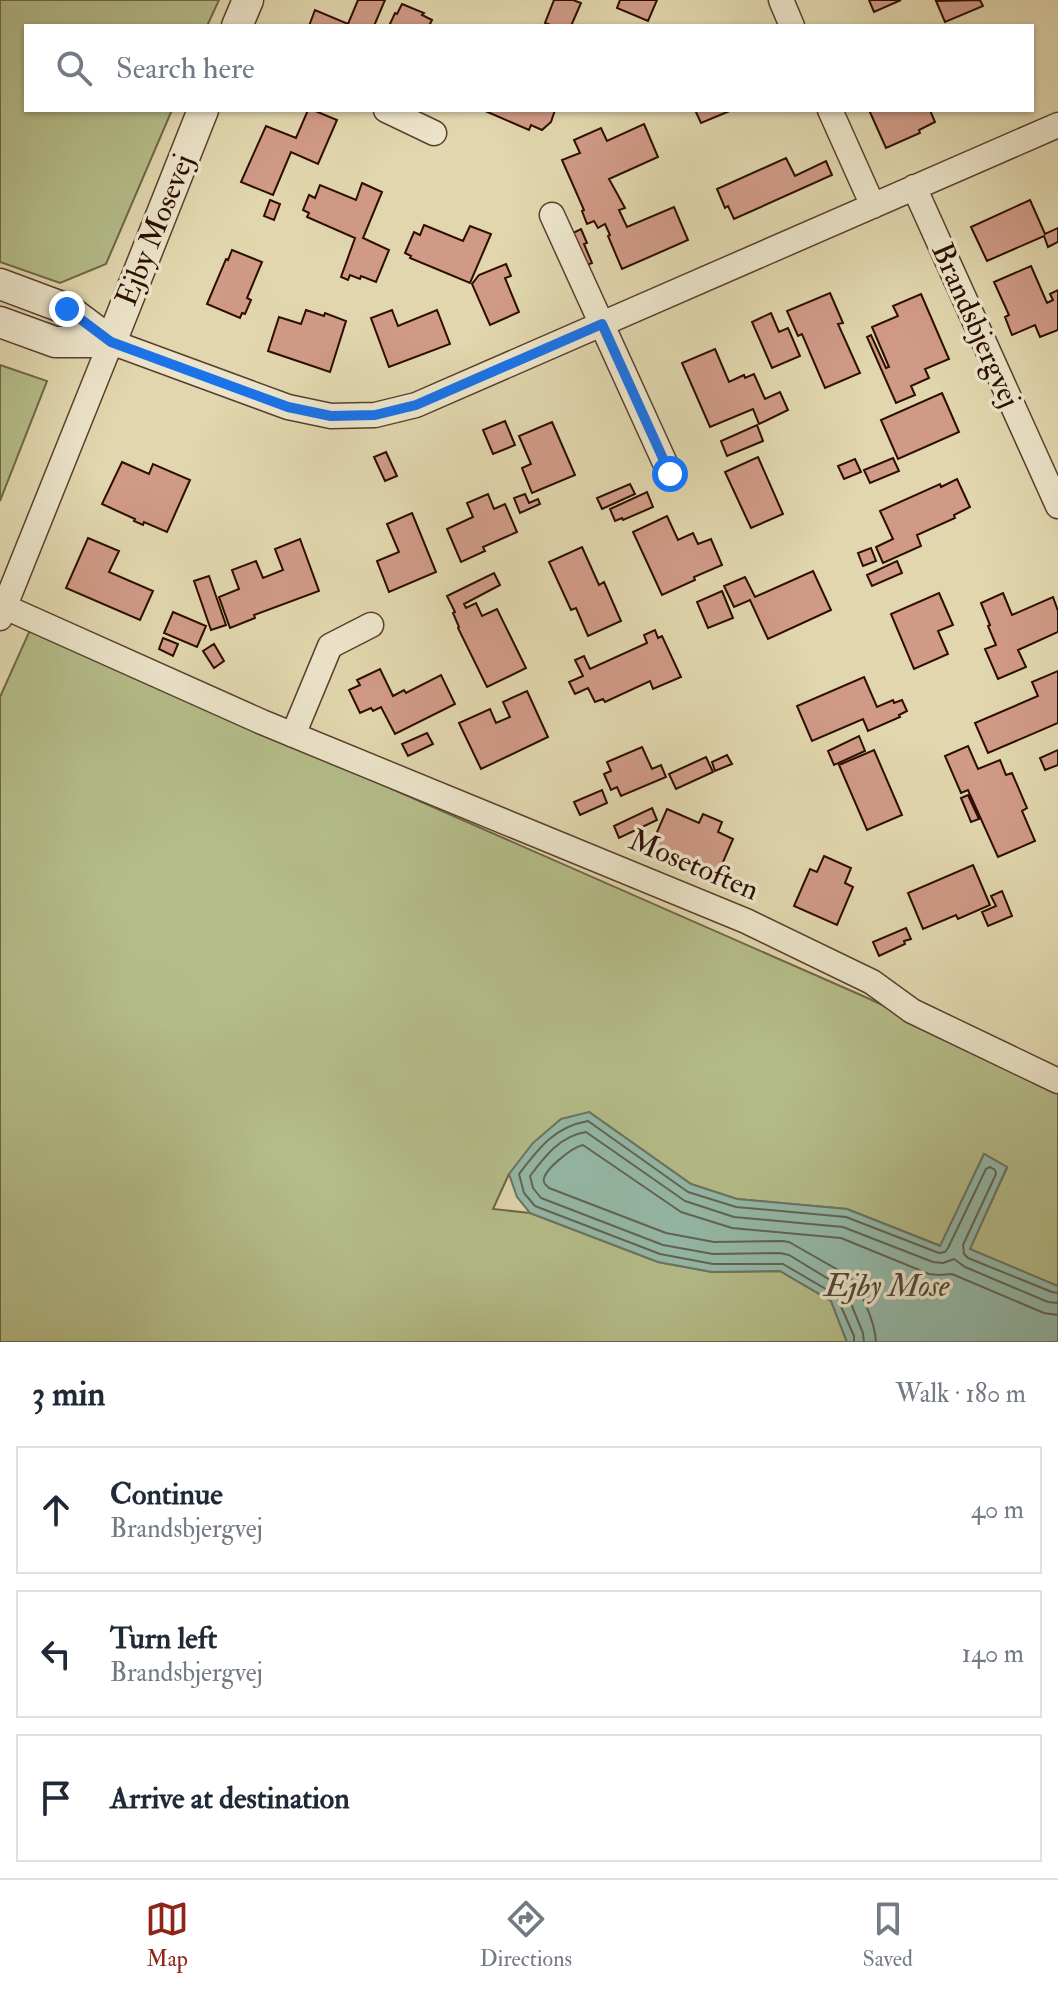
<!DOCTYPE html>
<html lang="en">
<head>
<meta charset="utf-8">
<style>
  body { margin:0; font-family:"IM FELL Double Pica",serif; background:#f6f6f7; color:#1f2937 }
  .stop { position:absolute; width:24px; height:24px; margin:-18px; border:6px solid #1a73e8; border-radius:50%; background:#fff }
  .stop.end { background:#1a73e8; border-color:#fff; box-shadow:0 2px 8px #0008 }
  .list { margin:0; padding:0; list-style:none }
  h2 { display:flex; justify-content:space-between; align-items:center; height:104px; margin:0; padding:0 32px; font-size:34px }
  h2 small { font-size:26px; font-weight:400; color:#747a83 }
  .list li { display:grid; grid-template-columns:52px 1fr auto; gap:24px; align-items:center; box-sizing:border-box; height:128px; margin:0 16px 16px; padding:0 16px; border:2px solid #e0e1e3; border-radius:0px }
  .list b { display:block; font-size:30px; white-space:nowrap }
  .list p { margin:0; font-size:26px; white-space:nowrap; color:#747a83 }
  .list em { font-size:26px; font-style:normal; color:#747a83 }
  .icon { flex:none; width:44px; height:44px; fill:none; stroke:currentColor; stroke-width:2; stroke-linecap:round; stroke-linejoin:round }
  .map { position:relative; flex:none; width:1058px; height:1342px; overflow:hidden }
  .search { position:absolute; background:#fff; box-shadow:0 2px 6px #0004; left:24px; right:24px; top:24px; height:88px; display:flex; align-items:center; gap:20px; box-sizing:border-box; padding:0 28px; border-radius:0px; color:#747a83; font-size:30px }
  .sheet { height:536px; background:#fff }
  nav { display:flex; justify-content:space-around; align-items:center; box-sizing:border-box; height:112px; border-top:2px solid #e0e1e3; background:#fff; font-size:22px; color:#747a83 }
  nav a { display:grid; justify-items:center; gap:4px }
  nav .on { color:#8f2418 }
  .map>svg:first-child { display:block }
  .green { fill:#b4bd89; stroke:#706646; stroke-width:2 }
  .water { fill:#94b9a8; stroke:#6a7566; stroke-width:2 }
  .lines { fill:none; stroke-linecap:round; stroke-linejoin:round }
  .shore { stroke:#606455; stroke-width:2 }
  .building { fill:#d09a87; stroke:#2c0e02; stroke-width:2 }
  .minor-casing { stroke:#59402d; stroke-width:27 }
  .tertiary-casing { stroke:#59402d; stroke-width:33 }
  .minor { stroke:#ece4ca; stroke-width:24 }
  .tertiary { stroke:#ece4ca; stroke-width:30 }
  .route { stroke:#1a73e8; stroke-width:10 }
  .labels { text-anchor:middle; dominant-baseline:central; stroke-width:7; stroke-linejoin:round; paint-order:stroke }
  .street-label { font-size:30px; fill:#2c0e02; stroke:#ece4ca }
  .water-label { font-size:32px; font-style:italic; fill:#504a3c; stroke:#ece4ca }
</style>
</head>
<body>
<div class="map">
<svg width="1058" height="1342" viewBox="0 0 1058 1342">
  <rect width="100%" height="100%" fill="#e1d6ad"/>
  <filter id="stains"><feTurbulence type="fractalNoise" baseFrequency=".0025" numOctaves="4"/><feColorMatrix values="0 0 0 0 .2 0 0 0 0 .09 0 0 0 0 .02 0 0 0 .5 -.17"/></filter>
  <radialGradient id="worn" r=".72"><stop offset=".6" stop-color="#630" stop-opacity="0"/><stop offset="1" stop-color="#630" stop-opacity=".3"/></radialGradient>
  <path class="green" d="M0,0h219l-12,26h-181v84h146l-66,154 -46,19 -60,-21z
    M0,365l47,16 -47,120z
    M30,630l833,366 195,90v200l-89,-36 38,-82 -23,-14 -43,92 -94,-37 -110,-10 -46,-15 -102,-72 -80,62 -16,35 37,4 128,49 54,10 68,-1 51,30 16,41h-847v-645z"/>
  <path class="water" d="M589,1112l102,72 46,15 110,10 93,37 44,-92 23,13 -37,82 88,37v56h-211l-16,-41 -51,-30 -68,1 -54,-10 -128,-49 -13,-16 -8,-23 24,-31 28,-24z"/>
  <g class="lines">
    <path class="shore" d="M854,1342v-6l-18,-41 -53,-31h-70l-53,-10 -125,-48 -11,-13 -5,-19c20,-26 35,-47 69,-53l100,71 48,15 110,10 93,36 6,-1 3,-4 38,-79 4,-2 5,3 1,4 -33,71 1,9 4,4 84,34 6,1
      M864,1342l-1,-9 -18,-44 -56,-34 -9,-2 -67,1 -50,-9 -122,-47 -8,-10 -3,-12c15,-20 30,-40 56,-44l99,69 49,16 109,10 90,35 10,1 11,-4 11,8 83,35 10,1
      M876,1342c-1,-19 -15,-55 -29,-67l-58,-33 -7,-1 -68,1 -48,-9 -117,-45c-2,-2 -4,-3 -5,-6 -3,-11 29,-35 39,-37l98,67 51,16 109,10 88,36 10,1 13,-1 92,39 14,2"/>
  </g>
  <path class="building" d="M358,0h27l-11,26h-65l6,-16 33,14z
    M554,0h19l8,3 -10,23h-18l-8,-3z
    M620,0h37l-9,21 -31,-13z
    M869,0h32l-27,12z
    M980,0l3,6 -38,16 -9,-21z
    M402,4l22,9 -2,2 10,5 -3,6h-40l6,-13 2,1z
    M308,110h5l24,10 -19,44 -27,-12 -18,43 -32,-13 25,-56 30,12z
    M483,110h72l-4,12 -9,8 -11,-5 -2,5z
    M695,110h37l-31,13z
    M869,110h61l5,12 -16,8 1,3 -34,15z
    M644,124l14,33 -49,22 16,29 -6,2 8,17 47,-20 14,33 -66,29 -14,-33 2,-1 -5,-11 -7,4 -4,-7 -7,3 -5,-13 2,-1 -22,-50 18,-7 -6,-13 27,-12 6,13z
    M786,158l9,18 31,-15 6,14 -98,44 -6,-13 -3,2 -8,-19z
    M362,183l20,9 -19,46 26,12 -13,32 -15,-6 -1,3 -10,-4 -2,5 -7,-3 14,-39 -48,-21 2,-4 -6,-3 6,-15 6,3 5,-13 36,15z
    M270,200l10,4 -6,16 -10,-4z
    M1030,200l15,34 13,-6v14l-10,5 -4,-11 -57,25 -16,-34z
    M424,225l39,16 7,-15 21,8 -21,49 -60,-25 1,-2 -6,-3 9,-21 6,3z
    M581,229l6,14 -3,1 8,19 -7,3 -14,-32z
    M232,250l30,12 -15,36 4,2 -6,14 -3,-1 -2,5 -33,-14 19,-45 2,1z
    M506,264l5,12 -6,2 14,34 -29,13 -18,-41 7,-9z
    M1031,266l16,37 6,-3 -3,-6 8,-4v40l-18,7 -5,-12 -23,10 -7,-18 4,-2 -15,-33z
    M830,293l13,30 -5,1 22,49 -35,15 -23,-54 -4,2 -11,-25z
    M921,294l28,65 -24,10 4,9 -18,8 4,9 -19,8 -29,-66 4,-2 15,33 3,-1 -17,-40 26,-11 -5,-10z
    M306,310l18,6 1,-3 21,8 -16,51 -62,-21 11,-34 22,7z
    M392,310l6,16 39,-16 13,34 -61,23 -18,-49z
    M771,313l8,19 9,-4 12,28 -28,12 -20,-46z
    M715,349l14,33 15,-7 1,3 9,-4 11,25 15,-7 8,18 -29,14 -6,-15 -43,18 -28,-64z
    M942,393l17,39 -61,27 -17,-39z
    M505,421l10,24 -22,9 -10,-24z
    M552,422l23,53 -43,18 -10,-25 9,-4 -12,-28z
    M757,425l6,16 -36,15 -6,-15z
    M386,452l11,24 -12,5 -11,-24z
    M758,457l25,57 -32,14 -26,-56z
    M893,458l6,13 -29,12 -6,-13z
    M855,459l6,13 -17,7 -6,-13z
    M122,462l27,12 4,-10 37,16 -23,52 -23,-10 -1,3 -9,-4 1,-2 -33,-15z
    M957,479l13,28 -16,8 1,3 -38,17 4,11 -38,17 -7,-16 17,-8 -13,-28 60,-27 1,3z
    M630,484l5,10 -33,15 -5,-11z
    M647,492l6,15 -30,13 -1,-2 -7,3 -5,-12z
    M488,494l6,15 11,-5 12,28 -34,15 2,4 -24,11 -14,-33 26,-12 -6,-14z
    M525,494l4,9 9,-4 2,5 -20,9 -6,-15z
    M412,513l24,59 -47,20 -12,-31 22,-9 -12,-28z
    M667,516l11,24 15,-7 5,11 13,-5 11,26 -28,12 1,3 -33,15 -29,-63z
    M88,538l31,13 -10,21 44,19 -13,29 -74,-32z
    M300,539l19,52 -65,24 1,3 -25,10 -11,-31 20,-8 -7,-19 24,-9 7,17 20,-8 -8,-21z
    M582,547l17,38 5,-3 17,39 -33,15 -12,-28 -5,2 -22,-48z
    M871,548l5,13 -13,5 -5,-13z
    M897,561l5,12 -30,13 -5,-11z
    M813,571l18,39 -63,29 -18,-39 -16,7 -10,-21 21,-9 10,20z
    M494,573l6,12 -36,19 2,4 10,-5 6,13 15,-7 29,59 -39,19 -29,-59 1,-1 -6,-14 2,-1 -8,-16z
    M209,576l17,49 -15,5 -17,-49z
    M722,591l11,27 -25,10 -11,-26z
    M939,593l14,32 -15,6 10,23 -34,15 -23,-55z
    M1003,593l9,22 41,-18 5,14v21l-40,18 8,17 -28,12 -13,-30 11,-4 -8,-19 2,-1 -9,-22z
    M173,612l33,14 -9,21 -33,-14z
    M655,630l3,8 4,-2 19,41 -28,12 -3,-8 -45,21 -2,-3 -8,3 -7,-14 -13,6 -6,-12 14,-6 -8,-16 9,-4 6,13 57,-26 -3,-8z
    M163,638l15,6 -5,12 -14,-7z
    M214,644l10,17 -10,7 -11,-17z
    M380,669l13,27 11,-6 2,3 35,-18 14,29 -60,30 -14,-27 -8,4 -2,-3 -11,5 -11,-23 11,-5 -3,-5z
    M1058,671v52l-70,30 -13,-30 63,-27 -6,-14z
    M864,677l13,30 16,-7 1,3 8,-3 5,11 -8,4 1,2 -32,14 -5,-12 -51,22 -15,-35z
    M527,691l21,46 -67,32 -22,-46 31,-14 6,14 14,-6 -7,-15z
    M427,733l6,11 -25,12 -6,-12z
    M859,736l6,15 -31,14 -6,-14z
    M968,746l10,23 22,-9 6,15 6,-2 15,35 -5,3 13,30 -37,16 -30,-67 -7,3 -16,-37z
    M642,747l10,22 9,-4 5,12 -45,19 -4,-9 -6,3 -7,-16 7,-3 -4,-9z
    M874,750l28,65 -35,15 -28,-65z
    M1058,750v15l-13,5 -5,-12z
    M727,755l5,9 -17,7 -3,-9z
    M706,757l7,15 -37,17 -7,-15z
    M602,790l5,13 -27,12 -6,-13z
    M968,795l11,24 -8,3 -10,-24z
    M652,808l5,12 -38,18 -5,-12z
    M667,809l32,14 4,-9 19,8 -4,10 15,7 -16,37 -66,-30z
    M824,856l27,12 -6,15 8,4 -16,38 -43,-19 16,-37 7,3z
    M973,865l17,40 -32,14 -2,-4 -33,14 -15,-36z
    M1002,891l10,25 -24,10 -6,-14 14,-6 -5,-10z
    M906,928l5,11 -7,2 1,3 -26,12 -6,-14z"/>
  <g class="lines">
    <g class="minor-casing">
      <path id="minor" d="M781,0l11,26
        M386,110l48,23
        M830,110l43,96
        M914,187l144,319
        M552,215l118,259
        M5,607l257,115 484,199 126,61 40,29 146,70
        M0,618l111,-276 177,65 43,9 44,-1 41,-10 642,-280
        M293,735l37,-89 41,-21"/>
    </g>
    <g class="tertiary-casing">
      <path id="tertiary" d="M237,26l11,-26
        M0,284l67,25 44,33
        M0,322l55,20h56
        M111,342l92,-232"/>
    </g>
    <use href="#minor" class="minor"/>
    <use href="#tertiary" class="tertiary"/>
  </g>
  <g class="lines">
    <path class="route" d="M67,309l44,33 177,65 43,9 44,-1 41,-10 186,-81 68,150"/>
  </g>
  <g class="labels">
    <g class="street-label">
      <text transform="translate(155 230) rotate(-68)">Ejby Mosevej</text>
      <text transform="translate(976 325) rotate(66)">Brandsbjergvej</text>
      <text transform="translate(694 865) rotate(23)">Mosetoften</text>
    </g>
    <g class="water-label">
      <text x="887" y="1286">Ejby Mose</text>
    </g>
  </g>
  <rect width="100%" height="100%" filter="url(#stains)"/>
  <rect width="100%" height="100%" fill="url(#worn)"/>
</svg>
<div class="stop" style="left:670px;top:474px"></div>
<div class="stop end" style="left:67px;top:309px"></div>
<div class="search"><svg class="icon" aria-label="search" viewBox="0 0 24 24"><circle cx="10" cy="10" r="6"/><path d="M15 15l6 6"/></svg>Search here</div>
</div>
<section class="sheet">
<h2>3 min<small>Walk · 180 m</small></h2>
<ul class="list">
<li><svg class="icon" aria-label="ahead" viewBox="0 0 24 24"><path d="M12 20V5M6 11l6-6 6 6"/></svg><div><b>Continue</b><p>Brandsbjergvej</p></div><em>40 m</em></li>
<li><svg class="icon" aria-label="left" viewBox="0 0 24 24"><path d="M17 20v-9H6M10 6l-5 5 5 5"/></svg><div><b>Turn left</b><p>Brandsbjergvej</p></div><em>140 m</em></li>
<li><svg class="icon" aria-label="arrive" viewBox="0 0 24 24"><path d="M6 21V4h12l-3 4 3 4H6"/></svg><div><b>Arrive at destination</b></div></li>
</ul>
</section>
<nav>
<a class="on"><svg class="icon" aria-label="map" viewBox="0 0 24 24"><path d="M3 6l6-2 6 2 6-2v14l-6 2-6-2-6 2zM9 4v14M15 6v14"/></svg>Map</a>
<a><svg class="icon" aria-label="directions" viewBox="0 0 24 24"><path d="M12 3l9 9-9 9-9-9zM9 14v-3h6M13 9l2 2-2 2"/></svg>Directions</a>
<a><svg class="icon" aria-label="saved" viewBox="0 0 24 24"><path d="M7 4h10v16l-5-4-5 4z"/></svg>Saved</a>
</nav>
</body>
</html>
